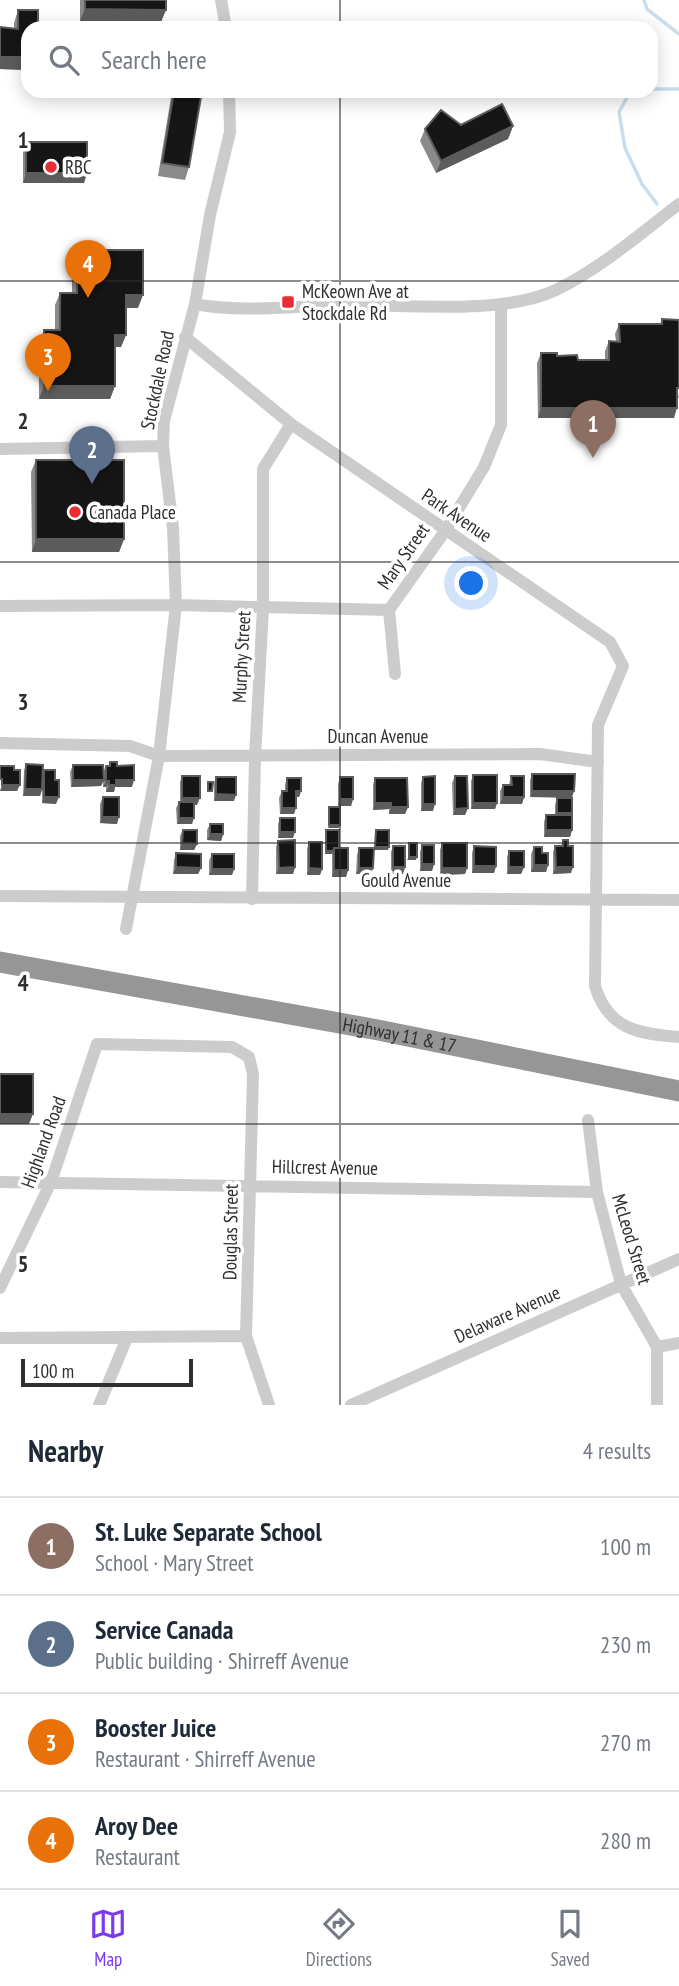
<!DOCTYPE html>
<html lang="en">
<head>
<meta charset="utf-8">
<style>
  body { margin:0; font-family:"PT Sans Narrow",sans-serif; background:#f6f6f7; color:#1f2937 }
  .scale { position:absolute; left:21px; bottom:18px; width:172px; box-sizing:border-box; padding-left:7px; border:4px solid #2f2f2f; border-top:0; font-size:19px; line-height:24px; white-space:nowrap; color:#2f2f2f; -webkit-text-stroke:5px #fff; paint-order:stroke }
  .you { position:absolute; left:472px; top:584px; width:24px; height:24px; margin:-18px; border:5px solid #fff; border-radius:50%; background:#1a73e8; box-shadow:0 0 0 10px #1a73e833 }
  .badge { display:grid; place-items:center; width:46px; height:46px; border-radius:50%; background:#7c3aed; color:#fff; font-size:23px; font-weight:700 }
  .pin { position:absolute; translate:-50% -58px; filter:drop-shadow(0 2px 4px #0008) }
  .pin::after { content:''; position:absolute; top:37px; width:24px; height:21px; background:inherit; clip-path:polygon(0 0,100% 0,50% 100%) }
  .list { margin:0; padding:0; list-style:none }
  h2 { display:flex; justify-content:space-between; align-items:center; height:91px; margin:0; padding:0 28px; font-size:30px }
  h2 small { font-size:23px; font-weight:400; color:#747a83 }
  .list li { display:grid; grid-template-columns:46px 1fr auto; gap:21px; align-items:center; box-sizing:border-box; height:98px; padding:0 28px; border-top:2px solid #e0e1e3 }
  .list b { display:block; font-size:26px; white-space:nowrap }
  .list p { margin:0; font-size:23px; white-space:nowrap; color:#747a83 }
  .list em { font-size:23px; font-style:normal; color:#747a83 }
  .icon { flex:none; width:38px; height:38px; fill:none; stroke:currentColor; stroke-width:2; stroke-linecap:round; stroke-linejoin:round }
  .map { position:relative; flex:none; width:679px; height:1405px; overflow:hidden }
  .search { position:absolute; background:#fff; box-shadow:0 4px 18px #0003; left:21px; right:21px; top:21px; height:77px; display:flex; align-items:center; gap:18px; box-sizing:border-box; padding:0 24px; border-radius:21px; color:#747a83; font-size:26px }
  .sheet { height:483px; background:#fff }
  nav { display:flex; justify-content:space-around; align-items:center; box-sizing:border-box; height:98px; border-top:2px solid #e0e1e3; background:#fff; font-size:19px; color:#747a83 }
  nav a { display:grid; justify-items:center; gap:4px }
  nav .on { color:#7c3aed }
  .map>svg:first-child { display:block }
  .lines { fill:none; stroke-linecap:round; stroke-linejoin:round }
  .stream { stroke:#c8dded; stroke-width:3.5 }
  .street { stroke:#ccc; stroke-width:12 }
  .highway { stroke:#969696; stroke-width:21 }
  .wall { fill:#8a8a8a }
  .shaded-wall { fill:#5c5c5c }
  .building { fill:#161616; stroke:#5c5c5c; stroke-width:2 }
  .grid { fill:none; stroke:#2f2f2f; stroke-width:2; stroke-opacity:0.55 }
  .poi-dot { fill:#ea2d35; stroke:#fff; stroke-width:2.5 }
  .labels { text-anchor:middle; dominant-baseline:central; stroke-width:7; stroke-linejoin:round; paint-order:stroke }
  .poi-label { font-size:19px; fill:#2f2f2f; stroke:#fff; text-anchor:start }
  .street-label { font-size:19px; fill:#2f2f2f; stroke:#fff }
  .grid-label { font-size:23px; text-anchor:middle; font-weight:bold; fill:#2f2f2f; stroke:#fff; stroke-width:7; stroke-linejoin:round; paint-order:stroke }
</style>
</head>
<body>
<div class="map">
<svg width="679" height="1405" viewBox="0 0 679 1405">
  <rect width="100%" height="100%" fill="#fff"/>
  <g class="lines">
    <path class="stream" d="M644,0l3,9 32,25
      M651,89h28
      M638,91l-8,1 -11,20 6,36 17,36 15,20"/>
    <path class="street" d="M221,0l5,28
      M195,304c47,9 97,2 144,1 63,-1 162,11 217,-15 45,-22 84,-56 123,-86
      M185,337l106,87 319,218 13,24 -25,59 -3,261c13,43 43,48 84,51
      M0,449l163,-3
      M0,606l176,-1 213,5
      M395,674l-6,-64 56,-79 39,-64 17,-42v-120
      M0,743l130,3 29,10 381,-2 58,8
      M0,896l679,4
      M252,899l3,-142 8,-149v-139l28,-45
      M126,929l33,-173 17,-151 -3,-77 -10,-82 1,-25 31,-117 15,-89 20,-83 -1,-41
      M588,1120l9,72 24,92 36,63v58
      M0,1182l597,10
      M0,1288l51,-106 46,-138 135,3 17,10 4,17 -7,262 23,69
      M0,1338l246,-2
      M657,1347l22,-4
      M99,1405l28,-67
      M351,1405l328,-146"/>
    <path class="highway" id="s1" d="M0,962l378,68 301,61"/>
  </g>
  <path class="wall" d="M80,0h86l-5,22 -81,-1z
    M18,10l10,18v42l-28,-1v-42l14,2v-6z
    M172,91h30l-13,76 -4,13 -27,-4z
    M461,125l52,1 -5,13 -72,34 -16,-32 5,-12z
    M26,142l61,31 -3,10h-61v-32z
    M77,250l61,58h-12v27l-5,12h-6v39l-5,13h-71v-56l5,-13h11v-25l5,-12h12v-31z
    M662,319l17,79 -2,-1 -3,21h-136l-1,-55 4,-10 37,7h27v-9l4,-10h7l-1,-7 4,-10h41z
    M36,460l88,79 -5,13h-87l-1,-80z
    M110,762l7,4 15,21h-17l-1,5h-8v-5h-3v-6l-2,5 -30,1 -1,-15 3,-7 30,7 3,-6h3z
    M26,764l16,12 2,-6 12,34 -14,-1v-13l-2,6h-17l1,-25z
    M532,774h43l-45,23v-17z
    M473,775l24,28 -2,6h-24v-28z
    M182,776l15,29h-3l-2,19h-15l-1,-16 3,-6h1v-20z
    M455,776l13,32 -3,7h-12l-1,-32z
    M511,776l13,21 -2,7h-22v-13l3,-6h6z
    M216,777l18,24h-20v-18z
    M340,777l13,22 -2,7h-13v-22z
    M423,777l10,34h-12v-28z
    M287,778l14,13 -2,6h-3l-2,17h-14l-1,-16 3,-7h3v-6z
    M375,778l33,29 -3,7h-16v-5l-16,1v-25z
    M103,797l14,27 -17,-1v-19z
    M557,798l15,15v17l-2,7h-26v-15l2,-7h9v-10z
    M280,818l13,20h-15v-14z
    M210,824l13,10 -2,7 -14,-1v-10z
    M183,830l14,14 -3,6h-14v-14z
    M326,830l13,18 9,22 -2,7h-14v-23h-7v-20z
    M563,840l8,33 -18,1v-22l2,-6h6z
    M278,841l17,26 -2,7h-17v-27z
    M309,842l13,27 -2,6h-13v-26z
    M442,843l25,25 -2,6 -25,1v-25z
    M422,845l12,19 -2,7h-12v-19z
    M393,846l12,21 -2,7h-12v-22z
    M474,846l22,20 -2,7h-22v-20z
    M534,847l8,6 6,12 -2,7h-15v-18z
    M359,848l14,20 -2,6h-15l1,-19z
    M509,851l15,16 -3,7h-14v-17z
    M176,853l25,15 -3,6h-25l1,-14z
    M212,854l22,15 -2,6h-23v-14z"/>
  <path class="shaded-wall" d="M85,9l81,1 -5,12 -81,-1z
    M0,57h28v13l-28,-1z
    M513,126l-5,13 -72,34 5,-12z
    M26,173h61l-3,10h-61z
    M126,295h17l-5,13h-17z
    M115,335h11l-5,12h-11z
    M44,386h71l-5,13h-71z
    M541,408h136l-3,10h-136z
    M36,539h88l-5,13h-87z
    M73,780h31l-3,6 -30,1z
    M116,780h18l-2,7h-17l-1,5h-8l3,-7z
    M106,781h3l-3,6h-3z
    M2,785h18l-3,6h-17z
    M25,789h17l-2,7h-17z
    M296,791h5l-2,6h-5z
    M532,791h42l-2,7 -42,-1z
    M216,794l20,1 -2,6h-20z
    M44,797h15l-3,7 -14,-1z
    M503,797h21l-2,7h-22z
    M182,798h18l-3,7h-17z
    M340,799h13l-2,7h-13z
    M375,803h16l-2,6 -16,1z
    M473,803h24l-2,6h-24z
    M423,804h12l-2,7h-12z
    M391,807h17l-3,7h-16z
    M282,808h14l-2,6h-14z
    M468,808l-3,7h-12l2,-6z
    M557,813h15l-2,7h-15z
    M102,817h17l-2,7 -17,-1z
    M179,818h15l-2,6h-15z
    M329,825h11l-1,3h-11z
    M546,830h26l-2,7h-26z
    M280,832h15l-2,6h-15z
    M210,834h13l-2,7 -14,-1z
    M182,843l15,1 -3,6h-14z
    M375,847h14l-1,3h-14z
    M326,851h7l-1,3h-7z
    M409,857h8l-1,3h-9z
    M422,864h12l-2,7h-12z
    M534,865h14l-2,7h-15z
    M474,866h22l-2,7h-22z
    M176,867l25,1 -3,6h-25z
    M295,867l-2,7h-17l3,-6z
    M393,867h12l-2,7h-12z
    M509,867h15l-3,7h-14z
    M556,867h17l-2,6 -18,1z
    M309,868l13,1 -2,6h-13z
    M359,868h14l-2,6h-15z
    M442,868h25l-2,6 -25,1z
    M212,869h22l-2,6h-23z
    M334,870h14l-2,7h-14z
    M0,1114h33l-4,10h-29z"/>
  <path class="building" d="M85,0h81v10l-81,-1z
    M18,10h20v18h-10v29h-28v-30l18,2z
    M174,91h28l-13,76 -27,-4z
    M502,104l11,22 -72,35 -16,-32 16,-19 20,15z
    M26,142h61v31h-61z
    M77,250h66v45h-17v40h-11v51h-71v-56h16v-37h17z
    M662,319l17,1v68h-2v20h-136v-55h16v3l20,-1 1,5h31v-19l11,1 -1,-18h43z
    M36,460h88v79h-88z
    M110,762h7v4l17,-1v15h-18v5h-7v-4h-3v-15h4z
    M26,764l17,1 -1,24h-17z
    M73,765h30l1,15h-31z
    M0,766h14v4h6v15h-18v-6h-2z
    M44,770h11v10h4v17h-15z
    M532,774h43l-1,17h-42z
    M473,775h24v28h-24z
    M182,776h18v22h-18z
    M435,776v28h-12v-27z
    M455,776h12l1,32 -13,1z
    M511,776h13v21h-21v-12h9z
    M216,777h20v18l-20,-1z
    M340,777h13v22h-13z
    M287,778h14v13h-5v17h-14v-17h5z
    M375,778h32l1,29h-17v-4h-16z
    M208,782h5l-1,9h-4z
    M103,797h16v20h-17z
    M557,798h15v15h-15z
    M179,802h15v16h-15z
    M329,807h11v18h-11z
    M546,815h26v15h-26z
    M280,818h15v14h-15z
    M210,824h13v10h-13z
    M183,830h14v14l-15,-1z
    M326,830h13v18h-5l-1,3h-7z
    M376,830h13v17h-14z
    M295,840v27l-16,1 -1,-27z
    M563,840h5v6h5v21h-17l-1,-21h8z
    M309,842h13v27l-13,-1z
    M409,843h8v14h-8z
    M442,843h25v25h-25z
    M422,845h12v19h-12z
    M393,846h12v21h-12z
    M474,846l22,1v19h-22z
    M534,847h8v6h6v12h-14z
    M334,848h14v22h-14z
    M359,848h15l-1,20h-14z
    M509,851h15v16h-15z
    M176,853l25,1v14l-25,-1z
    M212,854h22v15h-22z
    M0,1074h33v40h-33z"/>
  <path class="grid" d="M340,0v28M340,91v1314M0,281h679M0,562h679M0,843h679M0,1124h679"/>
  <g class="poi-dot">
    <circle cx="51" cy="167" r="7"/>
    <rect x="281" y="295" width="14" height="14" rx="3.5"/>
    <circle cx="75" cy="512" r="7"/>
  </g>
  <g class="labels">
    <g class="poi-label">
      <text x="65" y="167">RBC</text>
      <text x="302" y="291">McKeown Ave at<tspan x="302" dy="22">Stockdale Rd</tspan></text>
      <text x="89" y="512">Canada Place</text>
    </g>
    <g class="street-label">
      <text transform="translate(157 380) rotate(-78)">Stockdale Road</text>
      <text transform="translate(457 515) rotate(34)">Park Avenue</text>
      <text transform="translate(403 556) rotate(-55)">Mary Street</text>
      <text transform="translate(241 657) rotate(-87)">Murphy Street</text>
      <text x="378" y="736">Duncan Avenue</text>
      <text x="406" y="880">Gould Avenue</text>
      <text stroke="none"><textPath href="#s1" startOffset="406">Highway 11 &amp; 17</textPath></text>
      <text transform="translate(43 1142) rotate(-70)">Highland Road</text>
      <text transform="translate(325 1167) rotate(1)">Hillcrest Avenue</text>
      <text transform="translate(230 1232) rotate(-89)">Douglas Street</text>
      <text transform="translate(632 1239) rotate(73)">McLeod Street</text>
      <text transform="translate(507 1314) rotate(-24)">Delaware Avenue</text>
    </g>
  </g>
  <g class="grid-label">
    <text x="23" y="148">1</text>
    <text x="23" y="429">2</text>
    <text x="23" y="710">3</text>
    <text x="23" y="991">4</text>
    <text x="23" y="1272">5</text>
  </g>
</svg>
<div class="scale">100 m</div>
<div class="you"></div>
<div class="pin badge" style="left:593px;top:458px;background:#8d6e63">1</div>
<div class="pin badge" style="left:92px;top:484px;background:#5c6f8a">2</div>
<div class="pin badge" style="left:48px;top:391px;background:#e8710a">3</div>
<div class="pin badge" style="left:88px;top:298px;background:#e8710a">4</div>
<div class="search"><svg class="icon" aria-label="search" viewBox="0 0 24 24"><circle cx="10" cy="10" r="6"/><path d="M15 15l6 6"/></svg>Search here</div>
</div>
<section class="sheet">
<h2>Nearby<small>4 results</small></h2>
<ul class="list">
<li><span class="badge" style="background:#8d6e63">1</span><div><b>St. Luke Separate School</b><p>School · Mary Street</p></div><em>100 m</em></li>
<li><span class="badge" style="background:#5c6f8a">2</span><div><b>Service Canada</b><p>Public building · Shirreff Avenue</p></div><em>230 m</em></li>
<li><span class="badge" style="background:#e8710a">3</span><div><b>Booster Juice</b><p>Restaurant · Shirreff Avenue</p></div><em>270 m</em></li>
<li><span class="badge" style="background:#e8710a">4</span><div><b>Aroy Dee</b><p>Restaurant</p></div><em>280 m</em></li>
</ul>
</section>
<nav>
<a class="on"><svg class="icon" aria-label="map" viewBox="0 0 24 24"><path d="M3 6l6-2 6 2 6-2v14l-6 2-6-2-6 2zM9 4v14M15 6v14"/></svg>Map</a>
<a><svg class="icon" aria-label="directions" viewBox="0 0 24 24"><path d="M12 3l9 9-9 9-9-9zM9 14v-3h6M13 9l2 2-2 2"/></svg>Directions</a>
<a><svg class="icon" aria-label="saved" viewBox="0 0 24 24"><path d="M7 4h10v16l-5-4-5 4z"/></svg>Saved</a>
</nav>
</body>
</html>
